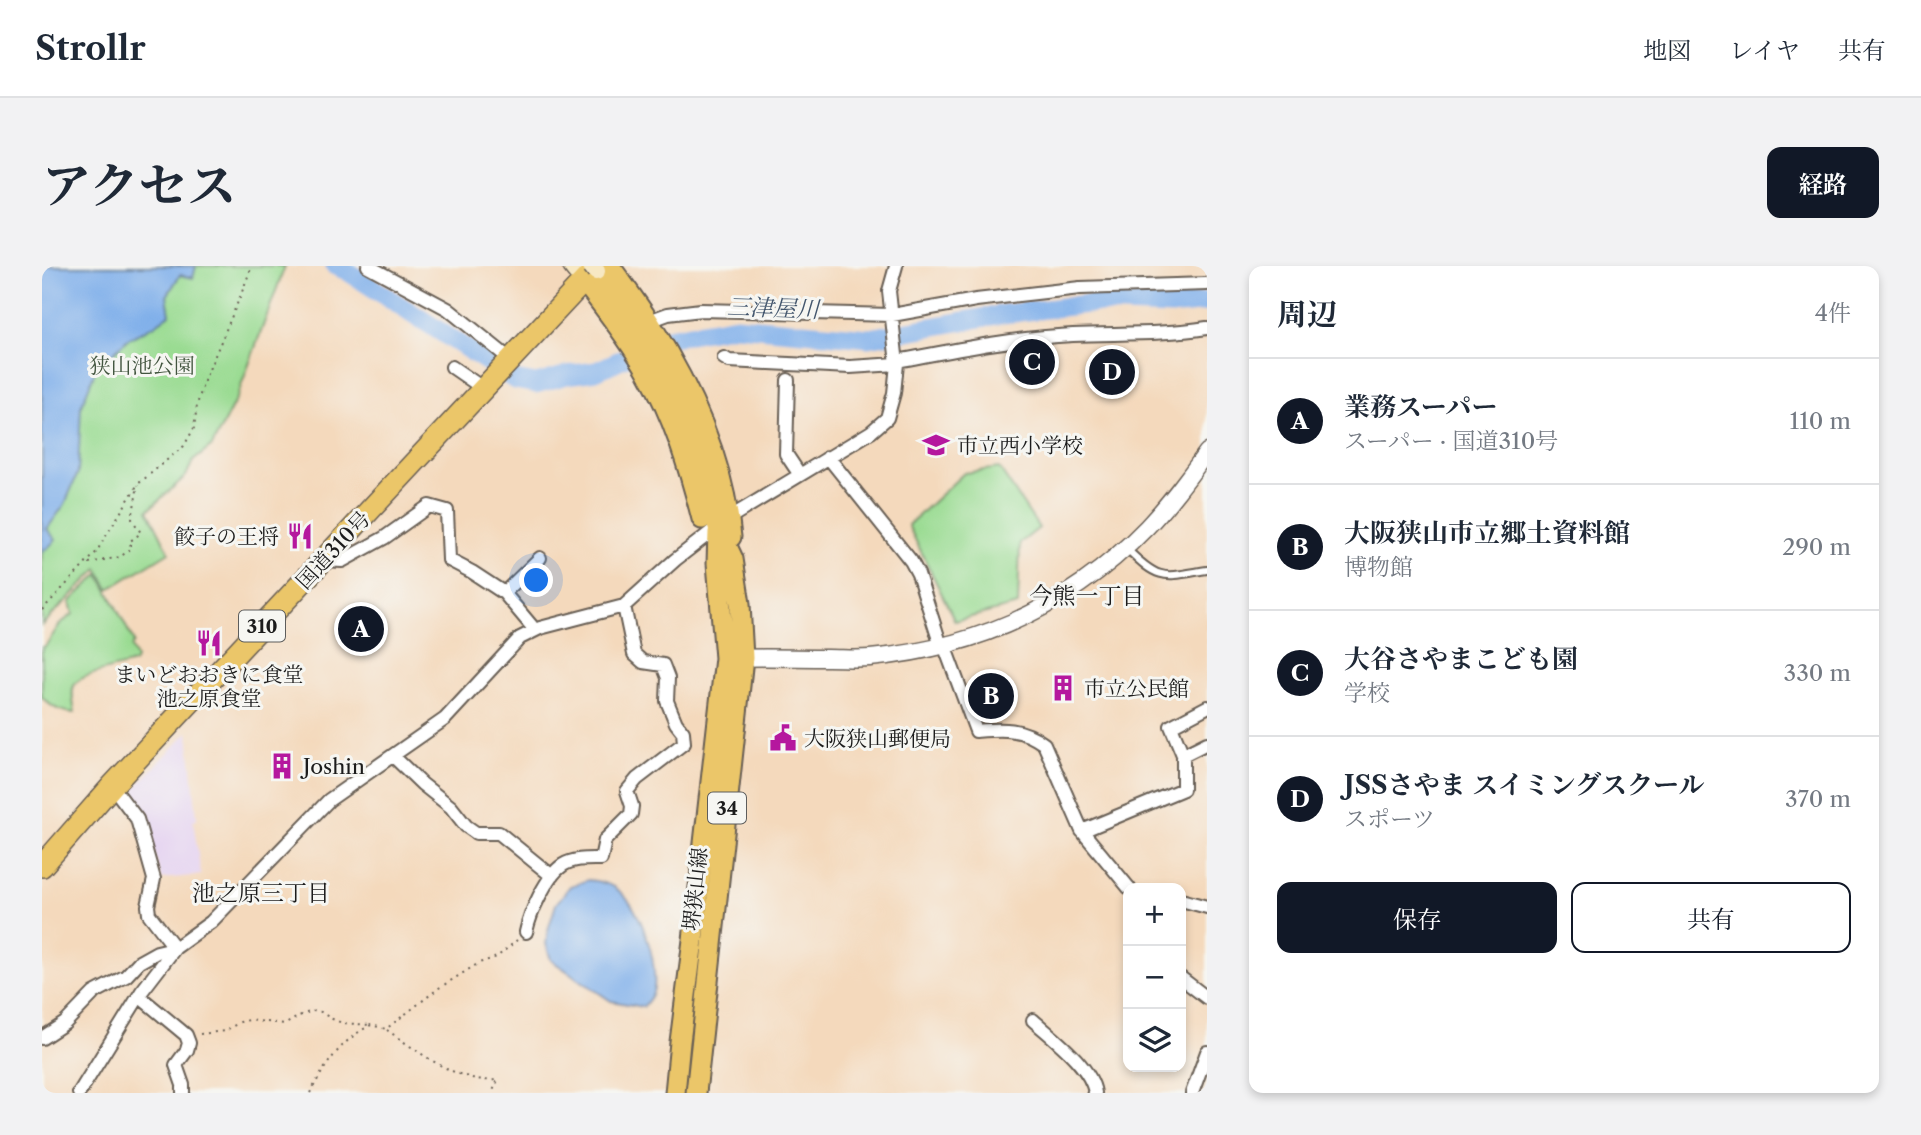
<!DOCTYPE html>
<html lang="ja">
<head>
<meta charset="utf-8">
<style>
  body { margin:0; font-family:"Libre Caslon Text","Noto Serif JP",serif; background:#f2f2f3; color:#1f2937 }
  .controls { position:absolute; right:21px; bottom:21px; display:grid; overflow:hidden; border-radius:14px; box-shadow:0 4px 10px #0003 }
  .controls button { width:63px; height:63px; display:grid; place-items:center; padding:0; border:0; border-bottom:2px solid #e0e1e3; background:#fff; color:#1f2937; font:35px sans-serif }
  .you { position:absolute; left:495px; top:315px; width:24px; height:24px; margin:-18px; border:5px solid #fff; border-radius:50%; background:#1a73e8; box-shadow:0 0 0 10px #1a73e833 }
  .badge { display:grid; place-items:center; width:46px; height:46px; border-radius:50%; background:#111827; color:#fff; font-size:23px; font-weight:700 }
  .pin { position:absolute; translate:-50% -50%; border:4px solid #fff; box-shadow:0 2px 7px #0006 }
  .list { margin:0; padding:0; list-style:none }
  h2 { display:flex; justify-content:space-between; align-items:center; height:91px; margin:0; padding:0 28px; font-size:30px }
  h2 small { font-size:23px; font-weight:400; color:#747a83 }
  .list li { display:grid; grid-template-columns:46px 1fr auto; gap:21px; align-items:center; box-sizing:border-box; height:126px; padding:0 28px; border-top:2px solid #e0e1e3 }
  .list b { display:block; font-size:26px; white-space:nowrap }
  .list p { margin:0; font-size:23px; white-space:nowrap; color:#747a83 }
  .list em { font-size:23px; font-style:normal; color:#747a83 }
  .actions { display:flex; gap:14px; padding:21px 28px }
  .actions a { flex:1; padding:16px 0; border:2px solid #111827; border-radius:14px; text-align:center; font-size:24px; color:#111827 }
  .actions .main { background:#111827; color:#fff }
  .icon { flex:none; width:38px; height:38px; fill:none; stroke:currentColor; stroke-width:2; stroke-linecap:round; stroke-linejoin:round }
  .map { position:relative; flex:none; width:1165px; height:827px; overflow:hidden; border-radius:14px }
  header { display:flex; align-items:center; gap:42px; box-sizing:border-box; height:98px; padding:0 35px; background:#fff; border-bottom:2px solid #e0e1e3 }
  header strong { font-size:33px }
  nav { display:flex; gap:38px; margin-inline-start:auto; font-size:24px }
  .intro { display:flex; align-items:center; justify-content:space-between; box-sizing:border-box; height:168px; padding:0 42px }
  h1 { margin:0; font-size:49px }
  .button { padding:18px 32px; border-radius:14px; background:#111827; color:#fff; font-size:24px; font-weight:700 }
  main { display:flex; gap:42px; padding:0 42px }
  aside { flex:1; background:#fff; border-radius:14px; box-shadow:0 4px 10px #0003 }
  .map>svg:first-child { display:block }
  .built { fill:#e5d3f1 }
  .green { fill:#9adb92; stroke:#5b7c57; stroke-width:2 }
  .water { fill:#7fafea; stroke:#4e6683; stroke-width:2 }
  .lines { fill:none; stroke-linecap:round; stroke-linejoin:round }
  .river { stroke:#7fafea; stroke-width:19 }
  .service-casing { stroke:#685e54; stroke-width:10 }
  .minor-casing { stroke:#685e54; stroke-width:16 }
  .tertiary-casing { stroke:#685e54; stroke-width:19 }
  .secondary-casing { stroke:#685e54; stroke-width:21 }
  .primary-casing { stroke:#685e54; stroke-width:23 }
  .trunk-casing { stroke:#685e54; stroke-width:24 }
  .path { stroke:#685e54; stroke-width:2; stroke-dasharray:2 5; stroke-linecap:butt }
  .service { stroke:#fff; stroke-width:6 }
  .minor { stroke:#fff; stroke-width:12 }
  .tertiary { stroke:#fff; stroke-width:16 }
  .secondary { stroke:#f7e8c3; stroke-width:18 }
  .primary { stroke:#ebc669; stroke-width:19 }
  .trunk { stroke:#ebc669; stroke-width:21 }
  .secondary-bridge-casing { stroke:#685e54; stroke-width:21; stroke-linecap:butt }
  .secondary-bridge { stroke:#f7e8c3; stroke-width:18 }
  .labels { text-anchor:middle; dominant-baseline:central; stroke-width:6; stroke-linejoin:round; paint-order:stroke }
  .shield { fill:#f6f6f2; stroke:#5d5d5c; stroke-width:2 }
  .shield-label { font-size:19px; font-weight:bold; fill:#1c1c1c }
  .park-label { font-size:21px; fill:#42553f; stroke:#f6f6f2 }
  .poi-label { font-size:21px; fill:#1c1c1c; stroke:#f6f6f2; text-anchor:start }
  .street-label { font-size:21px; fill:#1c1c1c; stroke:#f6f6f2 }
  .water-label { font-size:23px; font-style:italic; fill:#44576e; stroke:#f6f6f2 }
  .neighbourhood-label { font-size:23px; fill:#1c1c1c; stroke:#f6f6f2 }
</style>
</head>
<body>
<header>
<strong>Strollr</strong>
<nav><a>地図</a><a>レイヤ</a><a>共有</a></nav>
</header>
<div class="intro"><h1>アクセス</h1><a class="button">経路</a></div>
<main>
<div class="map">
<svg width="1165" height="827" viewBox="0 0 1165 827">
  <rect width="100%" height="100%" fill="#f6f6f2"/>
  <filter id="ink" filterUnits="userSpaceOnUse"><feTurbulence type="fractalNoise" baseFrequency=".0143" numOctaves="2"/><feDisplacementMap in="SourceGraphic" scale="14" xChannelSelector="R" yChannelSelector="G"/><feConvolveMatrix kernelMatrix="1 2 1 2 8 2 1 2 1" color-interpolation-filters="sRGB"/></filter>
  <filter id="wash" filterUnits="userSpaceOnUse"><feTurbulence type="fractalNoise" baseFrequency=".00686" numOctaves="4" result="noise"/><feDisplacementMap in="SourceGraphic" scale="28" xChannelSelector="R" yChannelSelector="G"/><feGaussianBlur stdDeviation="1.57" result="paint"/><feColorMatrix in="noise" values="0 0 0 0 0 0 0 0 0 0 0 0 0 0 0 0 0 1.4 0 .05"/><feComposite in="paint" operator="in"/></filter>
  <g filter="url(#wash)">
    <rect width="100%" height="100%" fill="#f4d9bc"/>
    <path class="built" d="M146,466l9,86 -4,3 8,54 -40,4 -13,-52 -19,-33z"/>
    <path class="green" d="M0,0h243l-48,131 -25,49 -19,15 -7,15 -38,34 21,42 -60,37 -11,-20 -56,56z
      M957,202l40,60 -19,15 -2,62 -63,16 -47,-96 56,-52z
      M57,308l35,68 -3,5 5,12 -2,4c-13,4 -53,11 -59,21 -5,7 -1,21 0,29 -14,-1 -23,-5 -33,-16v-50l4,-2 14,-21 13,-10 -3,-12z"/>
    <path class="water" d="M0,0h154l-3,12 -13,-3 -13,21 3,18 -15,11 -27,14 -32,30 -15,38 -3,66 -13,31 -18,25 9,11 -14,13z
      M546,614c12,1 23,4 31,11 23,19 38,68 35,97 -1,8 -6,13 -11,19l-32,-6 -60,-41 -5,-16 2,-14 8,-26 14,-18z"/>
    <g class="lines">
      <path class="river" d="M293,0l12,5 168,109 21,4 31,-9 29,-4 71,-33 69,-12 133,12 134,-24 93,-11 75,3 36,-4"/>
    </g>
  </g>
  <g filter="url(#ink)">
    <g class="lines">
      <g class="service-casing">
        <path id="service" d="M1085,283c33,33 37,28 80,21"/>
      </g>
      <g class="minor-casing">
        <path id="minor" d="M326,0l80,43 63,51
          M607,55l19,-7 33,-4 191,5 84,-15 104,-12 127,-4
          M682,92l5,3 121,6 47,-3
          M855,95c58,-11 116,-23 176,-26 45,-2 89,0 134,-7
          M410,101l32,22
          M746,114l-2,74 14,21
          M786,191l83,104 7,13 23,72
          M281,294l19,1 42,-23 45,-32 18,5 2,49 23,12 32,21 31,37
          M462,327l36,-35
          M902,379l32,86c26,-2 45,-4 68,13l38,87 47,57
          M1165,441l-36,19 12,29 24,-12
          M351,490l29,28 29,23 15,19 10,7h23l53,43
          M70,520l25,33 17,60 -6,27 1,8 26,34
          M1040,565l101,-42v-34
          M1139,634l26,7
          M484,666c4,-19 20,-56 37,-67 11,-7 26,-6 38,-6l4,-19 26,-26 1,-8 -5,-15 10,-12 47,-36 -1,-11 -7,-9 -9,-22 1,-23 -5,-13 -20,-3 -9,-8 -10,-48
          M1139,712l26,20
          M97,730l47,39 3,8 -2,7 -11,15 7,20v8
          M991,754c20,18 58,46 62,73
          M0,772l23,-15 29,-30 32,-17 13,-14 18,-10 17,-4
          M37,827l63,-102 33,-43 36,-26 118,-122 116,-81 75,-81 20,-10 84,-22 51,-46 54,-42 142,-86 16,-14 7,-25 3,-29 -8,-73 7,-25
          M1150,827l15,-41"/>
      </g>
      <g class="tertiary-casing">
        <path id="tertiary" d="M690,392c32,-1 64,0 96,0 14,0 28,1 42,0 108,-10 202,-53 277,-131 22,-23 41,-49 60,-75"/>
      </g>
      <g class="secondary-casing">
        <path id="secondary" d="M530,0l12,15"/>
      </g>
      <g class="primary-casing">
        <path id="primary" d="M568,0c14,20 30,40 43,62 39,62 71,135 78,209
          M554,5l48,69 30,52 12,28 13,38 19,69 15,32 7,45 3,54 -47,435
          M542,15c21,28 44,57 62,88 27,46 43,99 56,150
          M633,827l5,-51 13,-102 32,-282 -8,-95 1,-31"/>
      </g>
      <g class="trunk-casing">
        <path id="trunk" d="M0,600l70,-80 486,-520"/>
      </g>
      <path class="path" d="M47,297l31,-6 12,-9 -3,-6 12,-9 -9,-14 6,-34
        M0,344l53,-56 43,-70 46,-38 10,-18 3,-23 7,-24 36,-84 12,-31
        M345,764c32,22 71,54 111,50l-6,13
        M158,768l25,-3 15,-9 9,-2 37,4 13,-8 13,-5 9,1 9,6 12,5 28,2
        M268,827c16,-29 31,-53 61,-68l15,4 53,-41 40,-25 18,-6 20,-17"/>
      <use href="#service" class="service"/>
      <use href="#minor" class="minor"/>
      <use href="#tertiary" class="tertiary"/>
      <use href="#secondary" class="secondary"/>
      <use href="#primary" class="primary"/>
      <use href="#trunk" class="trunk"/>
      <g class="secondary-bridge-casing">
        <path id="secondary-bridge" d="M550,0l4,5"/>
      </g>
      <use href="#secondary-bridge" class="secondary-bridge"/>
    </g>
  </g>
  <defs>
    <g id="school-bare" transform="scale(2.1)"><path d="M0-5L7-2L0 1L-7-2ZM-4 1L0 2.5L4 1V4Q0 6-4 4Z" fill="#b5179e" stroke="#f6f6f2" stroke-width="2.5" paint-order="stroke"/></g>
    <g id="restaurant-bare" transform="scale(2.1)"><path d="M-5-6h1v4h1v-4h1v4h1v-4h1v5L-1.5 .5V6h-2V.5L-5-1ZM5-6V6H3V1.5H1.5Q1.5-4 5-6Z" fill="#b5179e" stroke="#f6f6f2" stroke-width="2.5" paint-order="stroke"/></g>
    <g id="building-bare" transform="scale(2.1)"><path d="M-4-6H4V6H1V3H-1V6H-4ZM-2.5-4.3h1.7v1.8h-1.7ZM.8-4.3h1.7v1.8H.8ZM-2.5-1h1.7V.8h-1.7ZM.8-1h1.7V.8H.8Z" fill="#b5179e" stroke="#f6f6f2" stroke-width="2.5" paint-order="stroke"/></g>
    <g id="civic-bare" transform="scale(2.1)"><path d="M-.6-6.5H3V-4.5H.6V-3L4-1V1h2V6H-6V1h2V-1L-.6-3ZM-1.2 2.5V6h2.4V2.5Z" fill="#b5179e" stroke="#f6f6f2" stroke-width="2.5" paint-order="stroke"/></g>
  </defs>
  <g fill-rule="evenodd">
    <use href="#school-bare" x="894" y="179"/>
    <use href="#restaurant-bare" x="258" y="270"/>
    <use href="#restaurant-bare" x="167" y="377"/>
    <use href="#building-bare" x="1021" y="422"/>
    <use href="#civic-bare" x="741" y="472"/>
    <use href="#building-bare" x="240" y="500"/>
  </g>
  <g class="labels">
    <g class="shield">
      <rect x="197" y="344.5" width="46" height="31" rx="5"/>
      <rect x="666" y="526.5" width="38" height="31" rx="5"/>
    </g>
    <g class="shield-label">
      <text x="220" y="360">310</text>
      <text x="685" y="542">34</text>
    </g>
    <g class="park-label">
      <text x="100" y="99">狭山池公園</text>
    </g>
    <g class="poi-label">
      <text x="915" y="179">市立西小学校</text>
      <text x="237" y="270" text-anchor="end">餃子の王将</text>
      <text x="167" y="408" text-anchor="middle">まいどおおきに食堂<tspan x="167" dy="24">池之原食堂</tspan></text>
      <text x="1042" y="422">市立公民館</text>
      <text x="762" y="472">大阪狭山郵便局</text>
      <text x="261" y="500">Joshin</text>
    </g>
    <g class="street-label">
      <text transform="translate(291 284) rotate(-47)">国道310号</text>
      <text transform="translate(653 623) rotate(-84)">堺狭山線</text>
    </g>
    <g class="water-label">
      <text transform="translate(731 42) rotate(2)">三津屋川</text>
    </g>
    <g class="neighbourhood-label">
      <text x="1045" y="330">今熊一丁目</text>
      <text x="219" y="627">池之原三丁目</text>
    </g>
  </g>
</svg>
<div class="controls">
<button>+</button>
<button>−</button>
<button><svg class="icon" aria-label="layers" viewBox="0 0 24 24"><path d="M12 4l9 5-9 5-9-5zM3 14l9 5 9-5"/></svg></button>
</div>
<div class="you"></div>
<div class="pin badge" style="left:319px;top:363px">A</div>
<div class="pin badge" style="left:949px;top:430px">B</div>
<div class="pin badge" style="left:990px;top:96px">C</div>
<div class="pin badge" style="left:1070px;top:106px">D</div>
</div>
<aside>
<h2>周辺<small>4件</small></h2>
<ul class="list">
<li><span class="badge">A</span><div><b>業務スーパー</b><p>スーパー · 国道310号</p></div><em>110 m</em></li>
<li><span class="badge">B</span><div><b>大阪狭山市立郷土資料館</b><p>博物館</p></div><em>290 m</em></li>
<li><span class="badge">C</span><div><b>大谷さやまこども園</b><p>学校</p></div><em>330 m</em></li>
<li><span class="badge">D</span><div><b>JSSさやま スイミングスクール</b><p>スポーツ</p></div><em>370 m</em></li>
</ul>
<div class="actions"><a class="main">保存</a><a>共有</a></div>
</aside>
</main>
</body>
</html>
